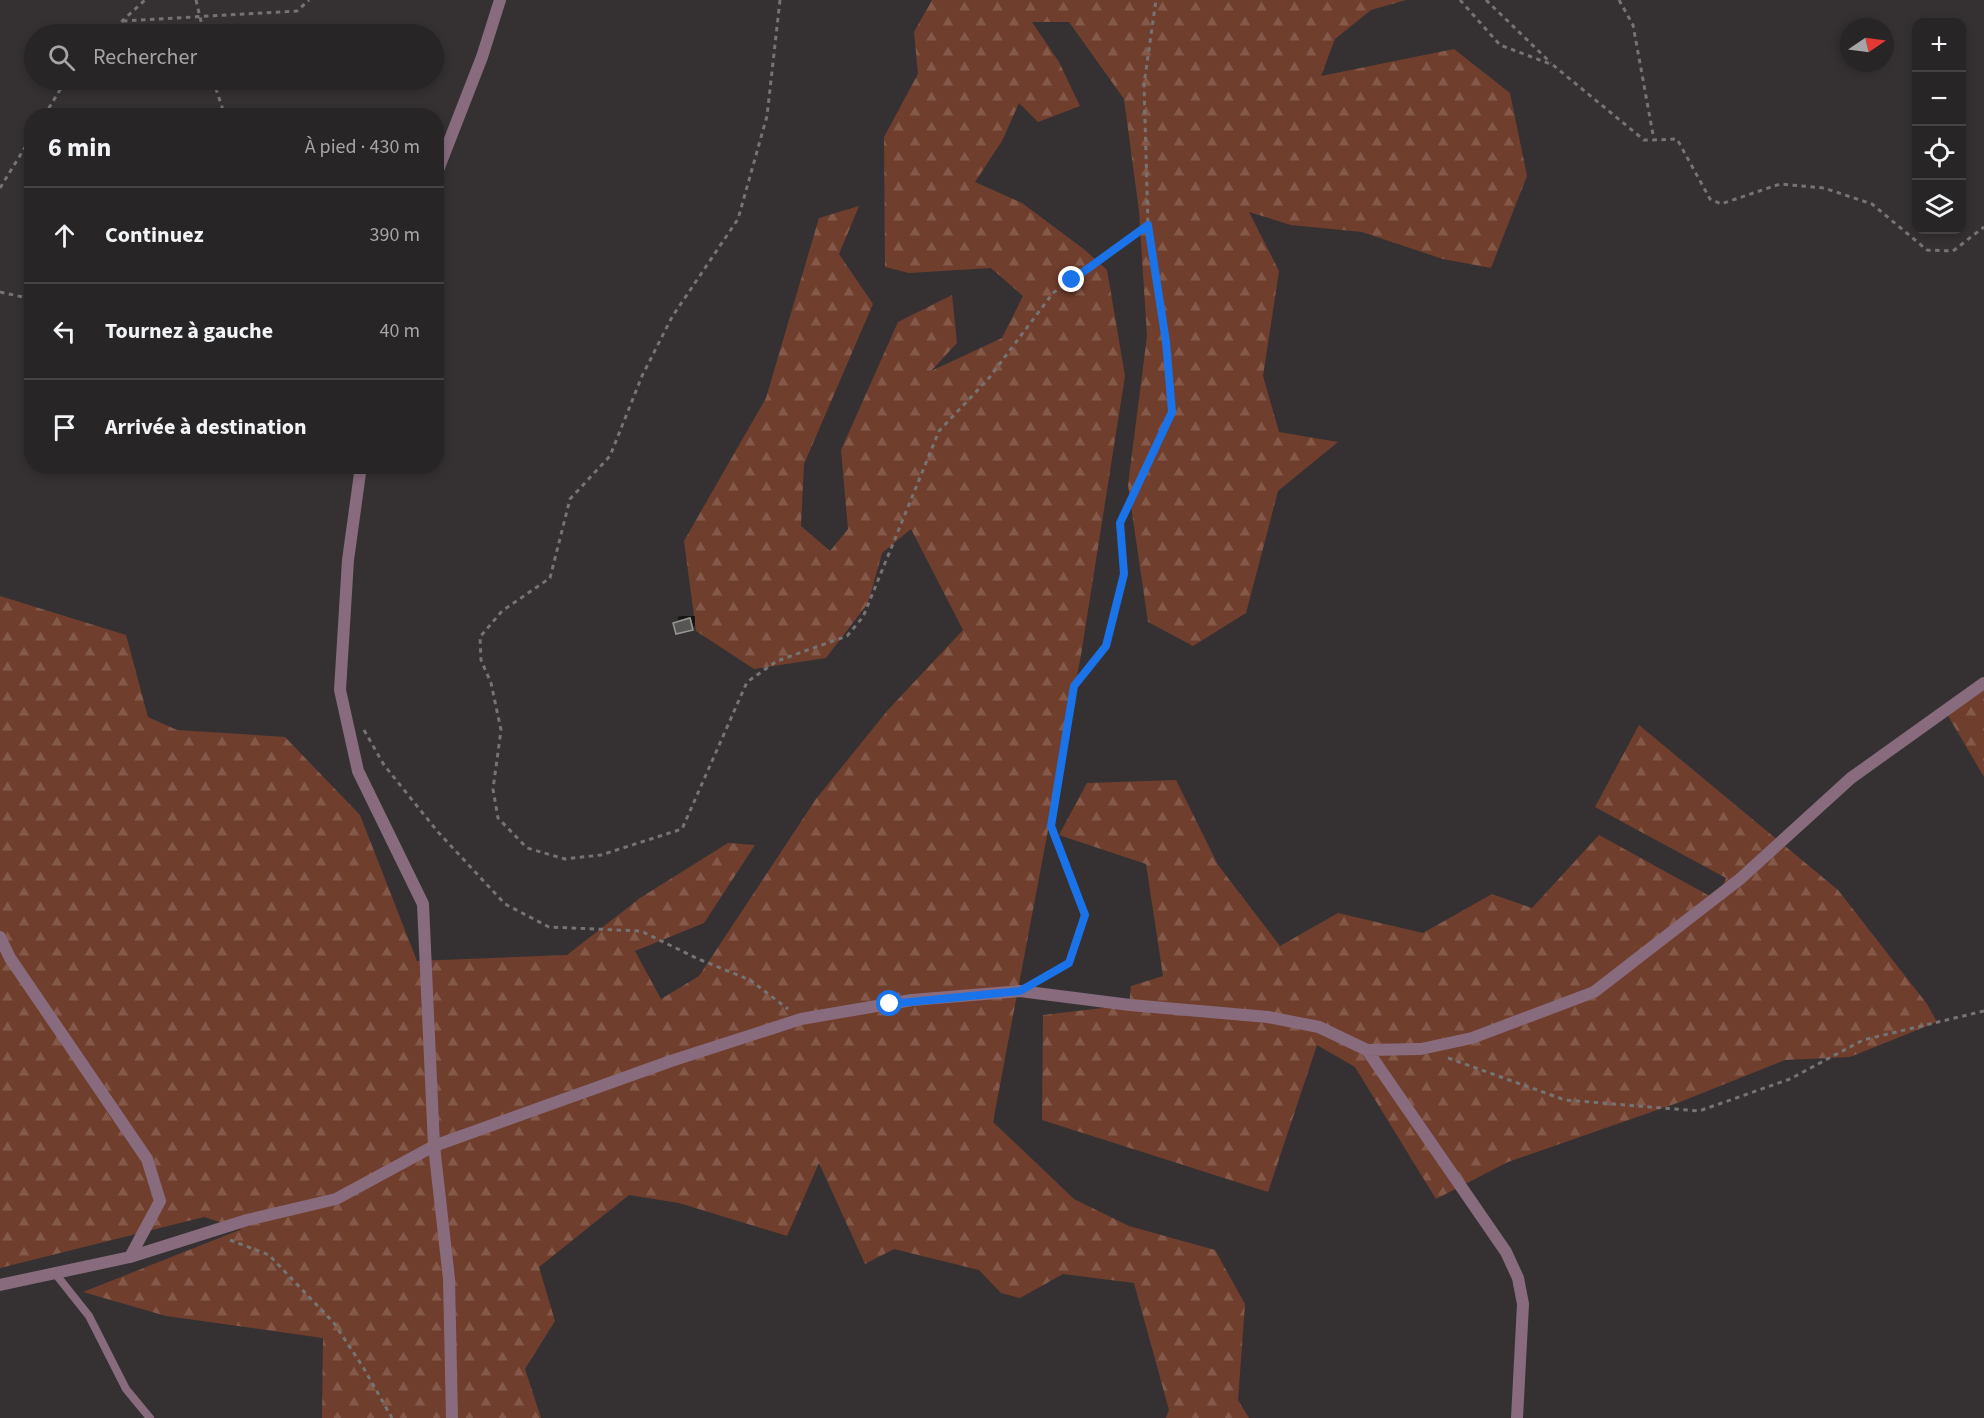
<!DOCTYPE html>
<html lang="fr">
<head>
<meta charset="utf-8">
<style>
  body { margin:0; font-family:"Source Sans 3",sans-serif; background:#343132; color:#f1f3f6 }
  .controls { position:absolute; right:18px; top:18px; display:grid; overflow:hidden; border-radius:12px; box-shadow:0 3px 9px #0003 }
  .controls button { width:54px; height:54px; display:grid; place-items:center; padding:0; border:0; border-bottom:2px solid #444243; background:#282526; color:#f1f3f6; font:30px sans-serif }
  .compass { position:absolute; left:1840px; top:18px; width:54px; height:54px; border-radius:50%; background:#282526; box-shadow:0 3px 9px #0003; rotate:77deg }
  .stop { position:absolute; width:18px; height:18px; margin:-14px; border:4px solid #1a73e8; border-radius:50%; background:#fff }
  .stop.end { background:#1a73e8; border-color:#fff; box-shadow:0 2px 6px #0008 }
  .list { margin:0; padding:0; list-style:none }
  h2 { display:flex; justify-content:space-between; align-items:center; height:78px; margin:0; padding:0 24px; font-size:26px }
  h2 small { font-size:20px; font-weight:400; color:#a5a5a7 }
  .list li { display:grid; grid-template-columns:39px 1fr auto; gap:18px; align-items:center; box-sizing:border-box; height:96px; padding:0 24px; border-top:2px solid #444243 }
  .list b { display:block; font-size:22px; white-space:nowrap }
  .list em { font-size:20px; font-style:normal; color:#a5a5a7 }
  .icon { flex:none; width:33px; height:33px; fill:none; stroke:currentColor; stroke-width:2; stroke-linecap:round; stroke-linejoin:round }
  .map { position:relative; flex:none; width:1984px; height:1418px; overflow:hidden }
  .search { position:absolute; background:#282526; box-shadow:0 3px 9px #0003; left:24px; top:24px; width:420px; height:66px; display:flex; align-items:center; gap:15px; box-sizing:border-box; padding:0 21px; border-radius:33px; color:#a5a5a7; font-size:22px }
  .panel { position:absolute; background:#282526; box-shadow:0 3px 9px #0003; left:24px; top:108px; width:420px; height:366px; border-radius:24px }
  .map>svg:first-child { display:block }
  .forest { fill:url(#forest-firs) }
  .building { fill:#595454; stroke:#9b9696; stroke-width:1.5; filter:url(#shadow) }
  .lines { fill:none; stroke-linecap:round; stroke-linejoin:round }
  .path { stroke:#767373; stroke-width:3; stroke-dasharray:4.5 4.5; stroke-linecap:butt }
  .service { stroke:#886c7e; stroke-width:8 }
  .minor { stroke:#886c7e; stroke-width:12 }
  .route { stroke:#1a73e8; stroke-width:8 }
</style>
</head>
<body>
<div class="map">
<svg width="1984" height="1418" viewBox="0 0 1984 1418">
  <defs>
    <pattern id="forest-firs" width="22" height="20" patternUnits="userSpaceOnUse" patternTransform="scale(1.5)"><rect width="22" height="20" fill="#703e2c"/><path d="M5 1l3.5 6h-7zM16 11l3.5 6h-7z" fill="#84594a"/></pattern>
    <filter id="shadow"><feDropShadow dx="5.5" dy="-5.5" stdDeviation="0" flood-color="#0009"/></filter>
  </defs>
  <rect width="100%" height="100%" fill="#353132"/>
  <path class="forest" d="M932,0h474l-35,10 -36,29 -14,37 133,-27 56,44 17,83 -36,92 -48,-9 -81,-27 -71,-7 -42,-13 30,59 -16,105 16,56 59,10 -60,49 -32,122 -53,33 -45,-24 -20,-137 19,-149 -8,-125 -15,-112 -55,-77h-37l27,40 21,44 -42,16 -19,-19 -17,38 -27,41 47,21 63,47 22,20 18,106 -44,279 -88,467 81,77 55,27 86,24 30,54 -7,96 11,18h-83l3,-8 -35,-127 -71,-9 -43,24 -19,-5 -22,-23 -85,-21 -29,15 -46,-101 -32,73 -108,-33 -50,-8 -90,72 16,54 -30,48 16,49h-219l1,-80 -157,-22 -83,-24 159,-63 -38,-12 -204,51v-672l126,39 22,82 29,13 108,7 75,78 57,146 150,-6 73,-57 88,-55 27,2 -51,78 -69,28 26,48 38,-23 117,-177 71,-88 76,-81 -52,-101 -29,24 -14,50 -42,55 -72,11 -58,-38 -12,-90 82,-143 53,-180 40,-12 -20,48 34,50 -69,160 -3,62 29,25 18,-22 -7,-79 57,-128 54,-27 5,48 -26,28 71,-33 21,-42 -32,-28 -82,5 -24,-6 -1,-130 34,-63 -4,-42z
    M1984,683v94l-37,-63z
    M1639,725l199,165 89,114 10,18 -87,35 -65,3 -105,42 -172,60 -72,37 -81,-132 -38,-22 -49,147 -226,-72 1,-105 86,-10 2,-19 32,-10 -17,-112 -87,-29 28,-52 89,-3 42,85 62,81 58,-33 85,20 69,-39 40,14 67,-73 118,65 9,-22 -131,-71z"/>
  <path class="building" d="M690,618l3,12 -17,4 -3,-11z"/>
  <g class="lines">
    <path class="path" d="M196,0l8,34
      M780,0l-13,116 -29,103 -66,98 -30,59 -32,80 -40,43 -20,79 -48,33 -22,26 1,23 10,23 10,47 -8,59 5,29 29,30 38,11 36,-4 81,-26 65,-147 30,-21 70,-25 16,-19 76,-186 50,-53 64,-85 95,-68
      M1460,0l40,45 53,20 91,75h9
      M1486,0l65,63
      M1619,0l14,25 21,115 23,-1 33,60 11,5 59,-20 44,4 48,16 55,46 26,1 31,-24
      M123,21l174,-10 12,-11
      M108,34l37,-34
      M213,80l12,36
      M44,116l22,-36
      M0,188l32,-52
      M0,292l32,7
      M364,730l20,35 54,67 67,72 44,23 92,4 55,27 54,22 38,29
      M1042,979l27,-16 16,-48 -34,-89 23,-141 32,-39 18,-72 -4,-51 52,-110 -6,-71 -18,-117 -4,-141 12,-84
      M1448,1058l117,42 134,11 91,-32 73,-39 121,-29
      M230,1240l39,15 65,68 29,44 29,51"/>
    <path class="service" d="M54,1272l35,44 37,73 24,29"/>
    <path class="minor" d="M436,175l46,-118 18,-57
      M361,466l-13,94 -8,130 18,81 65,133 11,242 15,133 3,139
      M0,937l10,21 137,201 13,42 -30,56 -130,28
      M1367,1050l139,202 12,26 5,26 -6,114
      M130,1257l117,-37 89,-21 98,-53 237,-85 130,-42 111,-19 108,-9 110,14 138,12 51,10 48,23 54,-1 51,-11 122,-46 146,-113 111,-101 133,-95"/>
  </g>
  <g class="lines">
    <path class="route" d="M890,1004l130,-13 49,-28 16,-48 -34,-89 23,-140 32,-40 18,-72 -4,-51 52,-111 -6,-70 -18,-117 -76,55"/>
  </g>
</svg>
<div class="controls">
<button>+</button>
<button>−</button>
<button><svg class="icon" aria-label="locate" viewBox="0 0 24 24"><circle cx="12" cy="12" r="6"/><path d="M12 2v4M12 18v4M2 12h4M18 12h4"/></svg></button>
<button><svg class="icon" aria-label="layers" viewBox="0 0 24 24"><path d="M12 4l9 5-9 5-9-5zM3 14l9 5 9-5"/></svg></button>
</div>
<svg class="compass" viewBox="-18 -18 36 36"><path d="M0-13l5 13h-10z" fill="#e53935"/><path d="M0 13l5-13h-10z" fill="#a5a5a7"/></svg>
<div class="stop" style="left:890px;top:1004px"></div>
<div class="stop end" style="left:1072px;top:280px"></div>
<div class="search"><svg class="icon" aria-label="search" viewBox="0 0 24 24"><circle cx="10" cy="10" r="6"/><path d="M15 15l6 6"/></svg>Rechercher</div>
<section class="panel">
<h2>6 min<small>À pied · 430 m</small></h2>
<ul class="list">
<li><svg class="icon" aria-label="ahead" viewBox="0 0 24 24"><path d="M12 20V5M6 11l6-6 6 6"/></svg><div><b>Continuez</b></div><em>390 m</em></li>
<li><svg class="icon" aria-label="left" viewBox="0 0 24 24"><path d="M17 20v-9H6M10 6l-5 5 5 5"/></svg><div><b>Tournez à gauche</b></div><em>40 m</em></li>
<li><svg class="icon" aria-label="arrive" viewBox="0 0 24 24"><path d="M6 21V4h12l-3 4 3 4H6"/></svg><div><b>Arrivée à destination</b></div></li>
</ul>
</section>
</div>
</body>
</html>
